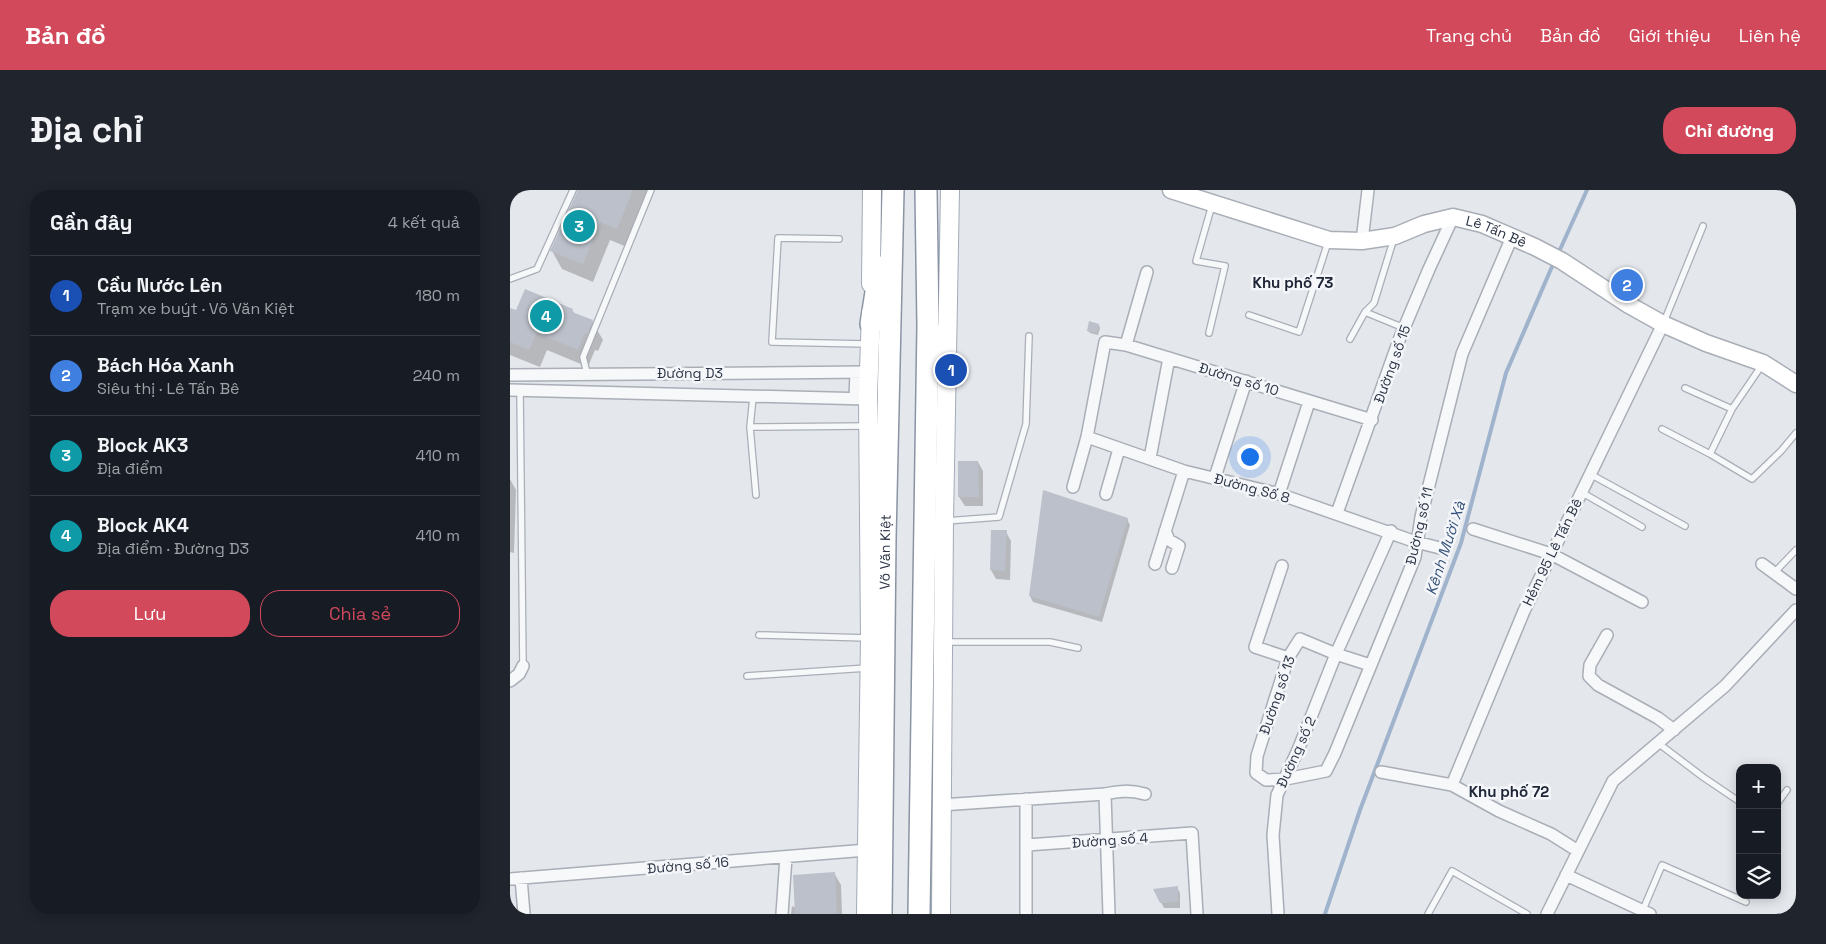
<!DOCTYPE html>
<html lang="vi">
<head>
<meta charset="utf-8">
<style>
  body { margin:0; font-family:"Space Grotesk",sans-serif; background:#20242c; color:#f1f3f6 }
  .controls { position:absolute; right:15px; bottom:15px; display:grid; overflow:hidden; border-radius:10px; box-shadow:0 2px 12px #0003 }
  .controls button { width:45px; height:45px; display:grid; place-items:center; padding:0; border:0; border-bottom:1px solid #363941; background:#171b24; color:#f1f3f6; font:25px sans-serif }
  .you { position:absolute; left:739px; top:266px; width:18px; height:18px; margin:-12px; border:4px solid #fff; border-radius:50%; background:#1a73e8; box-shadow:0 0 0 8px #1a73e833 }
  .badge { display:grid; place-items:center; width:32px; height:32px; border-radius:50%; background:#d1495b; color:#fff; font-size:16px; font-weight:700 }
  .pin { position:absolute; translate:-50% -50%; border:2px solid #fff; box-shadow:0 1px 5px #0006 }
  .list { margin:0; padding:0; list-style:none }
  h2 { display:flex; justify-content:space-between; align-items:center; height:65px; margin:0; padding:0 20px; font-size:21px }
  h2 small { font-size:16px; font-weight:400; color:#9ea1a6 }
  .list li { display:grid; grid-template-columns:32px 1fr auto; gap:15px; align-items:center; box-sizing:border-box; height:80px; padding:0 20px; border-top:1px solid #363941 }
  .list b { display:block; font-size:19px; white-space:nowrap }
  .list p { margin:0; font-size:16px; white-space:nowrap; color:#9ea1a6 }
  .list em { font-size:16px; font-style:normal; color:#9ea1a6 }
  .actions { display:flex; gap:10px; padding:15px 20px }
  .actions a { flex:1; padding:11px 0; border:1px solid #d1495b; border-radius:20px; text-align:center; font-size:18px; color:#d1495b }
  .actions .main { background:#d1495b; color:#fff }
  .icon { flex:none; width:28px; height:28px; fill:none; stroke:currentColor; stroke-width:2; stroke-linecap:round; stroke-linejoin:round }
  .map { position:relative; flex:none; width:1286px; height:724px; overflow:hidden; border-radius:20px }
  header { display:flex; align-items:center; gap:30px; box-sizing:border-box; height:70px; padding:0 25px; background:#d1495b; color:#fff }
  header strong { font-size:24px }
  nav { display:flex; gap:28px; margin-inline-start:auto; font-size:18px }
  .intro { display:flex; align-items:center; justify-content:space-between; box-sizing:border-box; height:120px; padding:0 30px }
  h1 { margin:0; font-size:35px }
  .button { padding:12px 22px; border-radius:20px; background:#d1495b; color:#fff; font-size:18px; font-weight:700 }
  main { display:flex; gap:30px; padding:0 30px }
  aside { flex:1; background:#171b24; border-radius:20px; box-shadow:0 2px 12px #0003 }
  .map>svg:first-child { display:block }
  .shadow { fill:#0003 }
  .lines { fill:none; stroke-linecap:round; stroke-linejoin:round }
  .stream { stroke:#9fb4cc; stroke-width:4 }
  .building { fill:#bbc0ca }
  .lane-casing { stroke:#a9aeb7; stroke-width:8 }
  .street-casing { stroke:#a9aeb7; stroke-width:14 }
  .secondary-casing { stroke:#a9aeb7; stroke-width:19 }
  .primary-casing { stroke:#a3abb8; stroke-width:20 }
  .highway-casing { stroke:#8b94a3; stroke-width:24 }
  .lane { stroke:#f7f8fa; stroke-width:5.5 }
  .street { stroke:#f7f8fa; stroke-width:11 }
  .secondary { stroke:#fff; stroke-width:16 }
  .primary { stroke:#fff; stroke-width:18 }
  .highway { stroke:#fff; stroke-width:21 }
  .labels { text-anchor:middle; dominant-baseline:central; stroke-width:5; stroke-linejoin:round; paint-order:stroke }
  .street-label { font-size:14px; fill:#2b3445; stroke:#f4f6f9 }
  .neighbourhood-label { font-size:15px; font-weight:bold; fill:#1d2536; stroke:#f4f6f9 }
  .water-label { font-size:15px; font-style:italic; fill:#34527a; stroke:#f4f6f9 }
</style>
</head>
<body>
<header>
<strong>Bản đồ</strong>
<nav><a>Trang chủ</a><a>Bản đồ</a><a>Giới thiệu</a><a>Liên hệ</a></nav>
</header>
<div class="intro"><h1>Địa chỉ</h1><a class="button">Chỉ đường</a></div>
<main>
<aside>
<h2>Gần đây<small>4 kết quả</small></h2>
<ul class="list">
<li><span class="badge" style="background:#1a4fb4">1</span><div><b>Cầu Nước Lên</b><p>Trạm xe buýt · Võ Văn Kiệt</p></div><em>180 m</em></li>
<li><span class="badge" style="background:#3f7fe0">2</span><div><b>Bách Hóa Xanh</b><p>Siêu thị · Lê Tấn Bê</p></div><em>240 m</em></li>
<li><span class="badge" style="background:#0f9aa8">3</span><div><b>Block AK3</b><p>Địa điểm</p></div><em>410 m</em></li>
<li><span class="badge" style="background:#0f9aa8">4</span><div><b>Block AK4</b><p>Địa điểm · Đường D3</p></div><em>410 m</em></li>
</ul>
<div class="actions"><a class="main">Lưu</a><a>Chia sẻ</a></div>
</aside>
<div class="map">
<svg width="1286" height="724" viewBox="0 0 1286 724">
  <rect width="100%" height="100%" fill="#e4e7ec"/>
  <path class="shadow" d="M68,0h72l-23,57 -17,-7 -17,42 -31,-13 -10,-18z
    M0,119l6,3 56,-2 3,4 17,7 11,19 -5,11 -3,-1 -7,17 -41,-17 -7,17 -30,-12z
    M589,135l1,3 -2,7 -8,-2 -2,-2z
    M449,272h19l5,9v35h-18l-6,-9z
    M0,289l6,11 -2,63 -4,-1z
    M617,329l3,6 -28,97 -69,-20 -3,-6z
    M482,341l14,1 5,9 -1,39 -14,-1 -5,-9z
    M324,683l7,12 1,29h-51l1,-8 4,2z
    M667,697l3,6v15h-16l-3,-6z"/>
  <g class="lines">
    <path class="stream" d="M1048,64l29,-64
      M815,724l35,-104 101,-267 45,-170 48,-111"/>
  </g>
  <path class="building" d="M68,0h55l-16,39 -17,-7 -17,42 -33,-13z
    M15,99l48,20 -1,3 21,8 -6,14 -2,-1 -7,17 -41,-17 -8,17 -19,-8v-34l6,2z
    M579,131l10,3 -2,9 -10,-2z
    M448,271h20l1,36h-21z
    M533,300l85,28 -29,99 -70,-21z
    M481,340h16l-2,41 -15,-1z
    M325,682l2,42h-42l-2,-39z
    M668,696v16l-18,1 -7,-14z"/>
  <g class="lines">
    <g class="lane-casing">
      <path id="lane" d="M329,49l-61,-1 -6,104 95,2
        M0,89l27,-10 36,-79
        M855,122l39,16
        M739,125l50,17 29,-90
        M1154,132l39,-96
        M699,143l16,-67 -29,-5 16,-56
        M840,149l15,-27 9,-9 20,-65
        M77,183l-4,-16 68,-167
        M1175,198l47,21
        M10,201l3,275
        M243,207l-3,30 6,68
        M240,237l116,-1
        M1152,239l48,25 42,25 29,-28 15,-18
        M1200,264l22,-45 30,-44
        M1080,284l95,52
        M1071,302l61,35
        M436,331l53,-4 27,-93 3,-88
        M1264,383l22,-23
        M249,445l109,3
        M435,452h105l28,6
        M237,486l120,-8
        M1148,553l45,34 37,25
        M1267,614l10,-14
        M1132,722l20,-47 84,37
        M918,724l24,-43 75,43"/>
    </g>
    <g class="street-casing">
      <path id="street" d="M852,51l6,-51
        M616,155l21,-73
        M0,185l359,-3
        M0,200l358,9
        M345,209l1,-27
        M577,247l97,34 95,23 137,48 24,6
        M640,268l19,-100
        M705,287l31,-96
        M563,297l14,-50 18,-95 21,3 246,75
        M596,304l13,-45
        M769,304l30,-92
        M827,323l62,-173 30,-71 24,-52
        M963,339l78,25 91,48
        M655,341l4,9 10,6 -7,22
        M881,341l-55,123 -36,-15 -12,19 -31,98 -1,17 10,7 20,-1 40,-8 9,-18 80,-196 6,-40 41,-163 50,-117
        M645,374l29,-93
        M1252,374l34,25
        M772,376l-27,81 33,11
        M1097,445l-17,30 -1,11 9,9 60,33 16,12
        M0,491l9,-7 4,-8
        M871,582l71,13 47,26 52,23 27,17
        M942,595l72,-174 139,-287
        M595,604l4,120
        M516,609v115
        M431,615l164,-11c14,-3 25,-4 40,0
        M517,655l165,-12 5,81
        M1056,685l84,39
        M11,688l3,36
        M0,689l357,-29
        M272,724l4,-57
        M768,724l-5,-79 4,-40 21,-45 38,-96 34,11
        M1037,724l66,-133 112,-95 71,-76"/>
    </g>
    <g class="secondary-casing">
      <g id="secondary">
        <path id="s1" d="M661,0l158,50 33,1 33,-5 29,-12 29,-7 29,7 53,23 27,14 67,44 34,19 43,19 57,20 33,21"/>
      </g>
    </g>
    <g class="primary-casing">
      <path id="primary" d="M361,94l1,-94
        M356,724l4,-276 -2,-239 3,-87
        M431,724l3,-393 6,-331"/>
    </g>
    <g class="highway-casing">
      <g id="highway">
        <path d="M361,134l9,-57"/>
        <path d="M421,142l15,36"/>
        <path id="s2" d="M371,724l4,-376 8,-348"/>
        <path d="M409,724l9,-589 -2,-135"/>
      </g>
    </g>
    <use href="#lane" class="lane"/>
    <use href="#street" class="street"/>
    <use href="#secondary" class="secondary"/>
    <use href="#primary" class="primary"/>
    <use href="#highway" class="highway"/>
  </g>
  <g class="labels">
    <g class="street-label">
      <text stroke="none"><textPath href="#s1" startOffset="339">Lê Tấn Bê</textPath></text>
      <text transform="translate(882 174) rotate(-70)">Đường số 15</text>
      <text x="180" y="183">Đường D3</text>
      <text transform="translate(729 189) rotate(17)">Đường số 10</text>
      <text transform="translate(742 298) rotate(15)">Đường Số 8</text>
      <text transform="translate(909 336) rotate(-77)">Đường số 11</text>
      <text stroke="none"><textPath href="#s2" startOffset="362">Võ Văn Kiệt</textPath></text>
      <text transform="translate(1042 362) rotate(-64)">Hẻm 95 Lê Tấn Bê</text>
      <text transform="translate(767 505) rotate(-71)">Đường số 13</text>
      <text transform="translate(786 562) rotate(-66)">Đường số 2</text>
      <text transform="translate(600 650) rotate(-4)">Đường số 4</text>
      <text transform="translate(178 675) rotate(-5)">Đường số 16</text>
    </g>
    <g class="neighbourhood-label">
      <text x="783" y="92">Khu phố 73</text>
      <text x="999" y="601">Khu phố 72</text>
    </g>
    <g class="water-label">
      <text transform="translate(935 358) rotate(-72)">Kênh Mười Xà</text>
    </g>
  </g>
</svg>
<div class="controls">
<button>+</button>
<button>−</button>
<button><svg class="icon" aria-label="layers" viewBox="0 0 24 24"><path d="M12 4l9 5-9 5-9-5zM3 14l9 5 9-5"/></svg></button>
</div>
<div class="you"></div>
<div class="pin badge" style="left:441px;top:180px;background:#1a4fb4">1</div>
<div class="pin badge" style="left:1117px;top:95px;background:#3f7fe0">2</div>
<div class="pin badge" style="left:69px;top:36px;background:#0f9aa8">3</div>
<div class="pin badge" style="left:36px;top:126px;background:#0f9aa8">4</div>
</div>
</main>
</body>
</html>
